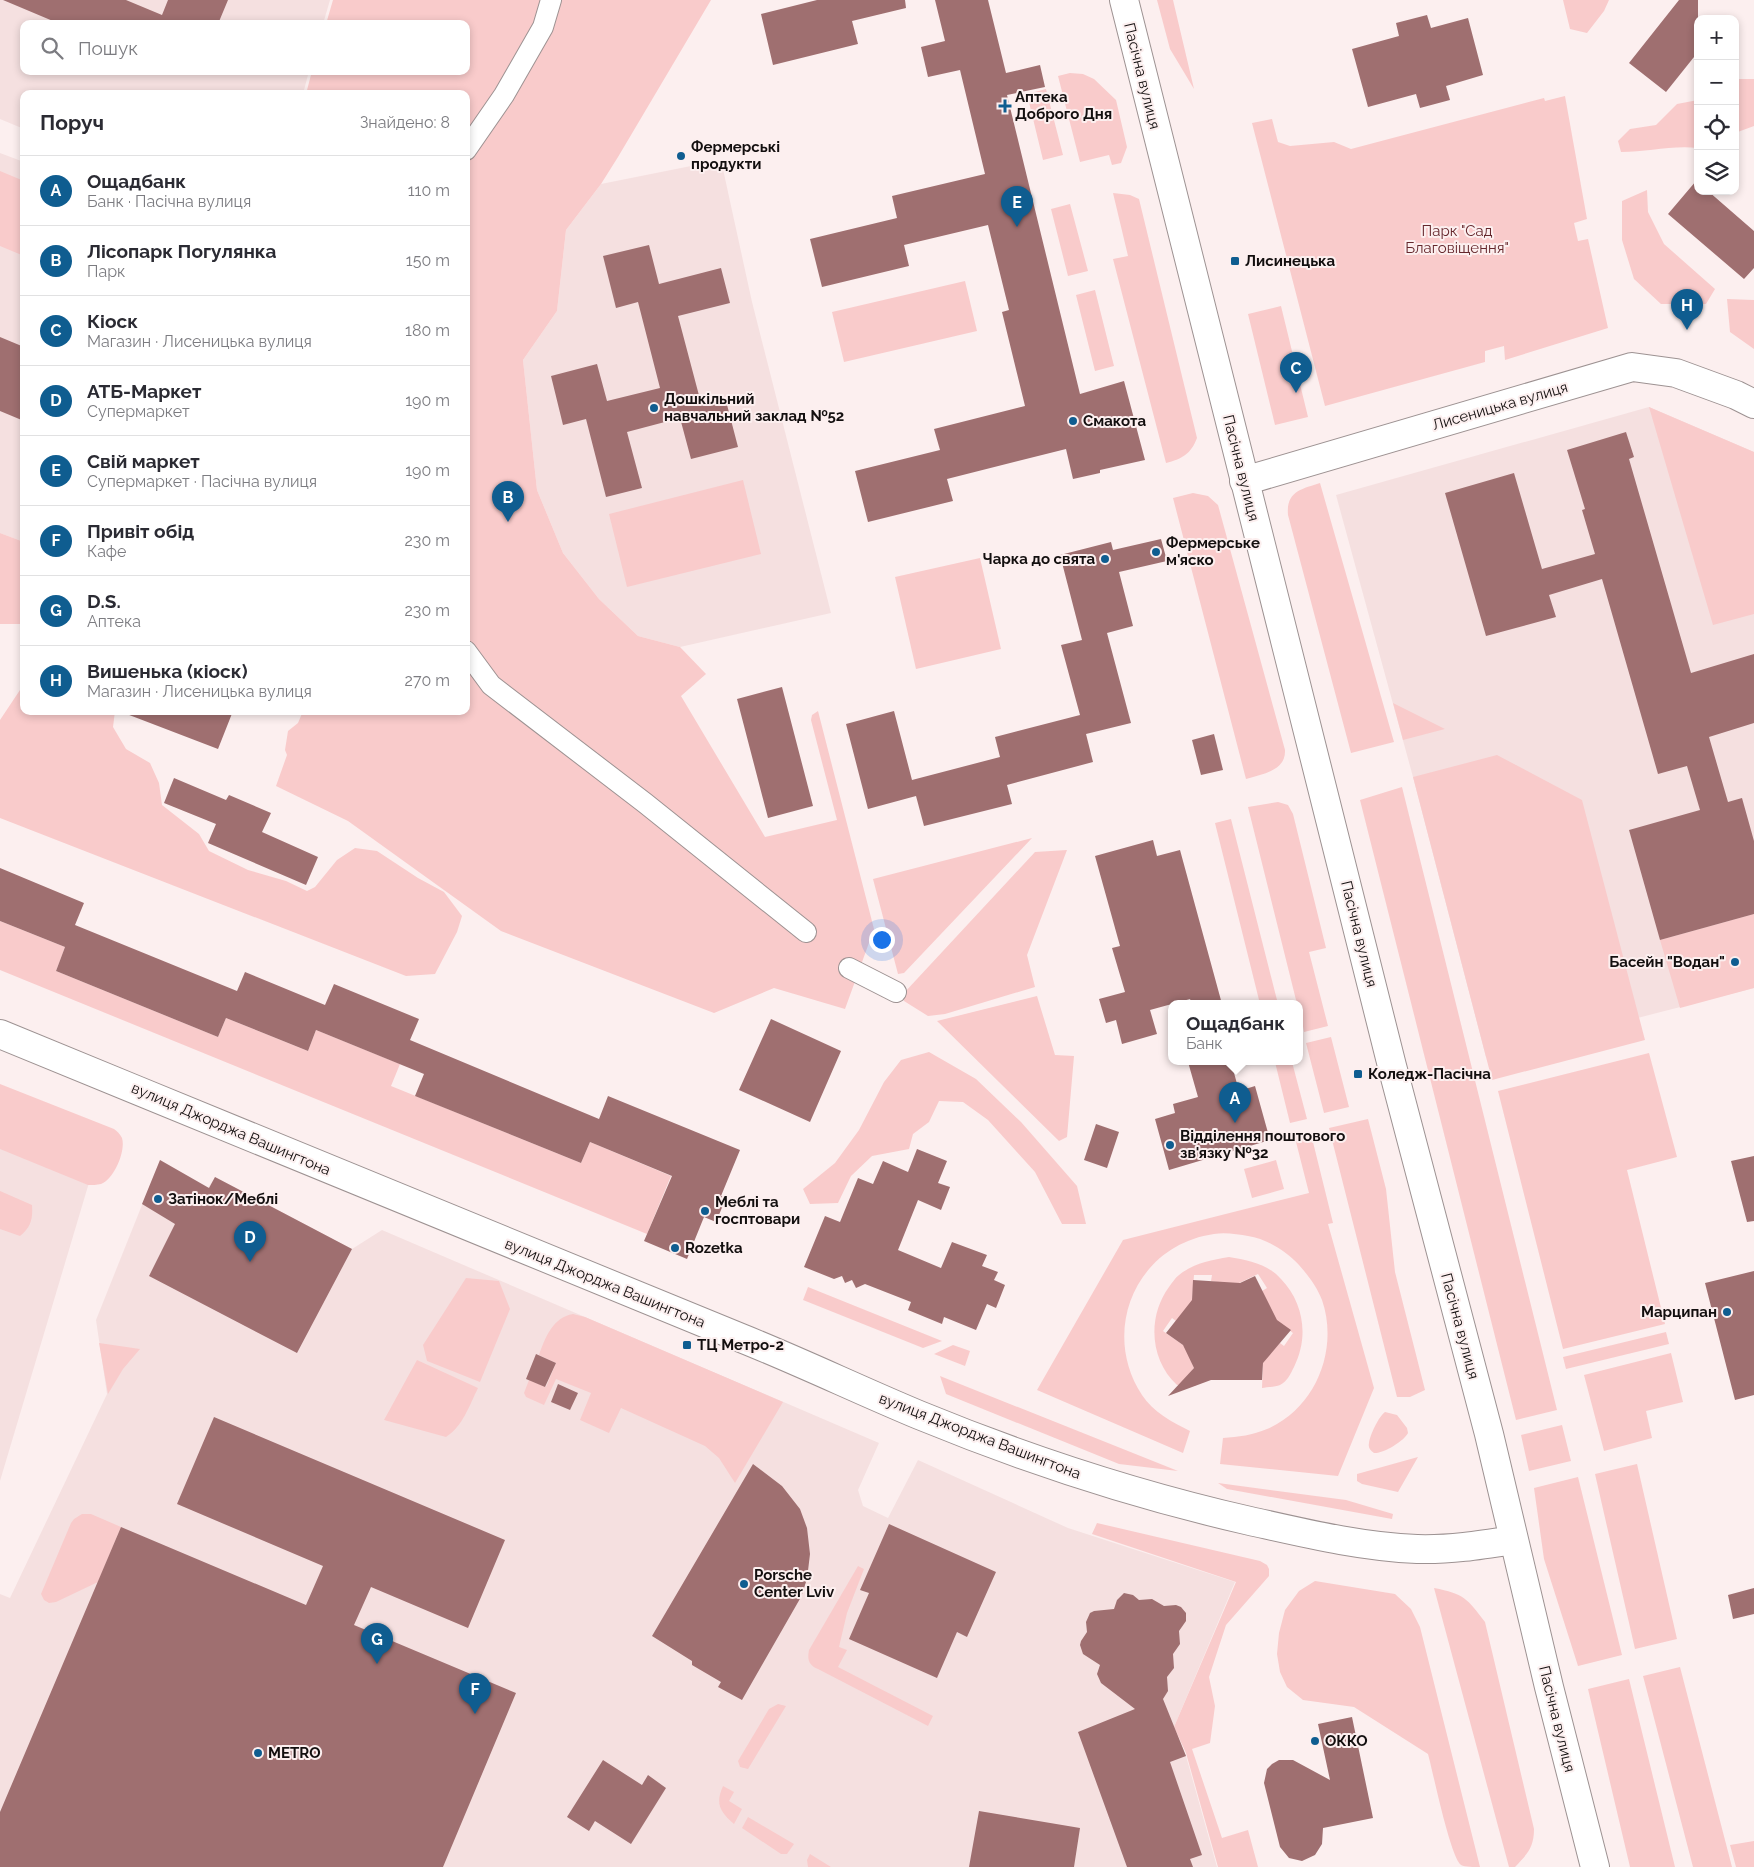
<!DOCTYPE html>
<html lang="uk">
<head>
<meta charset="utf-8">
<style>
  body { margin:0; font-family:Raleway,sans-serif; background:#f2f2f3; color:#2b2b33 }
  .controls { position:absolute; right:15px; top:15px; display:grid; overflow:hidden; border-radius:10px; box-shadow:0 2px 8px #0003 }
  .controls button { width:45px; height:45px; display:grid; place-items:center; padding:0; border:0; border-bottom:1px solid #e1e1e2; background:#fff; color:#2b2b33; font:25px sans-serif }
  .you { position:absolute; left:881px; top:939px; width:18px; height:18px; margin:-12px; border:4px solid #fff; border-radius:50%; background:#1a73e8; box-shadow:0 0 0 8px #1a73e833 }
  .badge { display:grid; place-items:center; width:32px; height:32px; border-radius:50%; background:#0f5d90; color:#fff; font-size:16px; font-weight:700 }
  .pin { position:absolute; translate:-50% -41px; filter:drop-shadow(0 1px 2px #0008) }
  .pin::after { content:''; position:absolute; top:26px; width:18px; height:15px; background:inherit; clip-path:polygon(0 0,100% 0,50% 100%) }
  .popup { position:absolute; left:1168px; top:1000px; width:135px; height:65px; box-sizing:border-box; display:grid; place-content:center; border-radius:10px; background:#fff; filter:drop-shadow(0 1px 4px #0005); font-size:16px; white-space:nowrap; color:#7c7c81 }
  .popup b { font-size:19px; color:#2b2b33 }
  .popup::after { content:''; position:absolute; left:50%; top:100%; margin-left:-10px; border:10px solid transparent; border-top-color:#fff }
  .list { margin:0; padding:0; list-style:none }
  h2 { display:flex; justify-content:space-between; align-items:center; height:65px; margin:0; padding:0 20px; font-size:21px }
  h2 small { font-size:16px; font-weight:400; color:#7c7c81 }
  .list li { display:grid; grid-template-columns:32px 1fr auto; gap:15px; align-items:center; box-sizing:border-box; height:70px; padding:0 20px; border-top:1px solid #e1e1e2 }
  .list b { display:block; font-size:19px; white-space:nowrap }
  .list p { margin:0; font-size:16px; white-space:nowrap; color:#7c7c81 }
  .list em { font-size:16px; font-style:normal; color:#7c7c81 }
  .icon { flex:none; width:28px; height:28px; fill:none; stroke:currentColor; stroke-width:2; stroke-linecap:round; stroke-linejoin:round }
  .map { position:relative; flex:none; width:1754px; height:1867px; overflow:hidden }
  .search { position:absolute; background:#fff; box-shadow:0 2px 8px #0003; left:20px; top:20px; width:450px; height:55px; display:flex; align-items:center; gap:12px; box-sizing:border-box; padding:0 18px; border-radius:10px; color:#7c7c81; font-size:19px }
  .panel { position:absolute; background:#fff; box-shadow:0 2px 8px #0003; left:20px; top:90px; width:450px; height:625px; border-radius:10px }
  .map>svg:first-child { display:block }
  .built { fill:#f5e0e0 }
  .green { fill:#f9cbcb }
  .building { fill:#9f6f70 }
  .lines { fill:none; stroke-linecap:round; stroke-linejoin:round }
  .pedestrian-casing { stroke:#9d9292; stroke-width:22 }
  .minor-casing { stroke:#9d9292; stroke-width:30 }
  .secondary-casing { stroke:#9d9292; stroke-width:30 }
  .pedestrian { stroke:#fff; stroke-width:20 }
  .minor { stroke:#fff; stroke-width:28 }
  .secondary { stroke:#fff; stroke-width:28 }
  .poi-dot { fill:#0f5d90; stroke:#fcefef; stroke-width:2 }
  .labels { text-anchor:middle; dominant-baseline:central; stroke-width:4; stroke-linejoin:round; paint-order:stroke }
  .street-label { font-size:15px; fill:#130f0f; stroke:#fcefef }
  .poi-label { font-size:15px; font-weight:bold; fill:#130f0f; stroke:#fcefef; text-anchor:start }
  .park-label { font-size:15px; fill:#65272c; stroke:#fcefef }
</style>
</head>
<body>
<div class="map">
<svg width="1754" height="1867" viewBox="0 0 1754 1867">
  <rect width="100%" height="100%" fill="#fcefef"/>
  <path class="built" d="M0,0h330l-7,24h-299v47h285l-6,23h-279v35l-24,-10z
    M0,153l24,9v380l-24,-9z
    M721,160l31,142 79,311 -151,34 -42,-11 -39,-37 -36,-46 -26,-63 -14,-130 34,-49 9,-81 35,-46z
    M1649,407l105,45v536l-268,69 -73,-280 -77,-282z
    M0,1141l91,35 -91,305z
    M160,1160l48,28 7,-11 137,72 30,-19 497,213 -21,47 5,16 25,12 30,-58 150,68 167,54 -61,145 12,29 31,111h-1217v-273l10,4 97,-204 -11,-74z"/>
  <path class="green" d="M333,0h378l-93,157 -17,27 -35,46 -9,81 -34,49 14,130 26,63 36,46 39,37 42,11 26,27 -25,22 84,141 72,-17 -26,-100 1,-5 6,-4 56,218 -29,80 -71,-21 -60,25 -213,-82 -153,-110 -72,-35 11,-31 -2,-5 3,-19 10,-8 5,-12h163v-617h-160l6,-23h154v-47h-140z
    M1157,0h16l21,89 -24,-40z
    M1563,0h46l-5,11 -17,22 -17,-4z
    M1070,73l13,1 11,5 22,21 11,47 -6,16 -9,2 -3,-10 -29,7 -22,-86z
    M1735,79h19v47l-19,7z
    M1046,89l17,66 -20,5 -16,-66z
    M1565,96l22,123 -13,4 4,18 10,-2 20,89 -103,32 -1,-14 -19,5v11l-160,44 -73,-283 20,-4 6,23 12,4 44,-4 17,7 193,-51 1,3z
    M1698,100v48c-26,-3 -51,4 -77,4l-3,-11 12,-12 26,-4 21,-21z
    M0,171l24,10v75l-24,-10z
    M1647,190l1,22 16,32 51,45 -9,15h-45l-27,-25 -12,-39v-39z
    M1113,193l17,2 9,4 58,239c-6,16 -15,21 -31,25l-53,-204 15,-3z
    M1070,204l18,67 -20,5 -17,-67z
    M965,281l12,50 -133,31 -12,-50z
    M1095,290l19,76 -19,5 -19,-76z
    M1727,299l27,1v49l-24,-17z
    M1281,306l27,111 -33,8 -27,-111z
    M1649,407l105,45v162l-41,11z
    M743,480l18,74 -134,33 -18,-73z
    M1320,483l74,259 -43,11 -63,-238c-2,-24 14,-26 32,-32z
    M1193,493l15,3 10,9 67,245c1,21 -23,24 -39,29l-73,-281z
    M0,533l24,9v82h-24z
    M980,558l21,91 -85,20 -21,-92z
    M24,684v27h91l-2,16 13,22 24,14 9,20 3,22 37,29 10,17 39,19 38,11 21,10 8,-4 22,-27 18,-12 22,3 41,27 26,14 18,24 -5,16 -22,42 -29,2 -406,-158v-98z
    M1393,703l52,26 -42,11z
    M1497,755l85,45 63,240 -153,40 -79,-303z
    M1402,787l155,623 -41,10 -156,-620z
    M1278,802l10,3 5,9 33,134 -17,4 19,74 -24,6 -5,-28h-2l-49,-197z
    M1231,819l47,185h-18l-45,-181z
    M1032,838l-128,135 -6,1 -25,-95z
    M1067,850l-40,105 8,32 -90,27 -17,2 -24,-15v-8l131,-141z
    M1754,914v74l-74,20 -20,-68z
    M0,921l65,26 -9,24 162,66 8,-19 82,33 8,-21 84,34 -9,22 190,77 9,-21 81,34 -24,58 -647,-264z
    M1037,996l18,59 19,1 -7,81 -8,4 -122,-120z
    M1331,1037l18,70 -25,6 -18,-70z
    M929,1052l47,27 45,43 56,64 9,38h-24l-27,-52 -47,-52 -25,-18 -24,-1 -10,21 -16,12 -4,15 -37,7 -21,20 -13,27 -28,1 -7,-15 32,-26 24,-33 25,-48 17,-22z
    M1649,1053l28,104 -50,13 38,154 -102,25 -65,-258z
    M1275,1062h17l15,57 -17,4z
    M0,1084l114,45c3,2 6,5 8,9 4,13 -8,41 -21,46 -4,1 -9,1 -13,1l-88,-36z
    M1368,1119l18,70 9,83 30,118 -15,7h-13l-68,-269z
    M1311,1134l22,89 -5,1 46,164 -36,88 -118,-12 3,-26c15,-1 30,-3 44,-9 49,-21 72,-80 55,-129 -5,-13 -14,-25 -23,-35 -13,-14 -32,-26 -51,-29 -10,-2 -24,-4 -34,-2 -78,11 -114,97 -72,161 11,17 30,27 48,36l-7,22 -146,-63 86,-150 186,-47 -14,-55z
    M1276,1160l8,29 -32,9 -8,-29z
    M0,1191l32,14c1,14 -1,22 -12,31l-20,-7z
    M1229,1257c19,3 39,7 52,22 23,24 28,58 13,88 -3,6 -7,15 -14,18 -5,2 -13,2 -18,3l1,-27 17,-18 4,3 9,-13 -25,-19 -6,-23 5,-3 -9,-14 -23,11 -24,-4 1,-6h-18l-2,27 -16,19 -4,-3 -9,13 23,16 8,21 -5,6 7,12 -19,-1c-27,-25 -30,-68 -8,-98 3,-4 6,-9 10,-12 15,-12 32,-15 50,-18z
    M466,1278l33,3 11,28 -30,73 -53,-21 -4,-16z
    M808,1287l134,54 -19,7 -120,-48z
    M573,1314l12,3 198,85 -48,81 -16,-25 -14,-12 -84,-38 -12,25 -29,-13 11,-27 -35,-14 -12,26 -18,-8 -2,-4 5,-13 17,7 10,-24 -17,-8c6,-17 14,-38 34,-41z
    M1666,1332l3,12 -103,25 -3,-12z
    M99,1343l41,6 -17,20 -15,25z
    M953,1345l17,6 -5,15 -31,-12z
    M1671,1353l12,49 -37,9 6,27 -48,13 -20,-76z
    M417,1360l61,28c-9,18 -15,38 -32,49l-62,-17z
    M940,1376l238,95 -59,-7 -173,-70z
    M1385,1412l12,3 10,13 1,5c-4,8 -25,21 -34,20 -4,-3 -6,-5 -5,-10 1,-8 10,-27 16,-31z
    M1562,1425l9,36 -42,10 -8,-36z
    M1418,1457l-20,35 -36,-8 -5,-3v-7z
    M1637,1464l40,175 -42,10 -40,-175z
    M1578,1477l44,178 -44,11 -34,-107 -10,-71z
    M1218,1483l128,17 47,14 -1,5 -165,-30z
    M82,1514h9l30,13 -23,55 -42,20 -7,1 -5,-3 -3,-6 30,-71 3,-4z
    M1097,1523l163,38 7,4 2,4v7l-43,49 -17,52 6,29 -5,37 -18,6 30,89 26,-8 10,37h-40l-32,-114 -12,-26 62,-145 -144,-48z
    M858,1566l6,3 -17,44 -8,34 8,3 -9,17 95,49 -5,10 -110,-57c-9,-4 -11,-9 -9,-19z
    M1315,1581l80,13 16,15 9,18 60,240c-6,0 -15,0 -19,-2 -11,-9 -28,-93 -33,-111l-74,-47 -51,-7 -16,-13 -7,-15 -3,-18 2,-21 6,-23 14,-19z
    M1434,1588c30,6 33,10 51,34l49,207c0,19 -7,25 -19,38h-6z
    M1680,1667l52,200h-39l-50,-191z
    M1629,1679l46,188h-45l-42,-178z
    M778,1704l8,2 -38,63 -8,-2 -2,-6 31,-52z
    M723,1786l11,6 -5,9 13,8 -8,15c-14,-12 -19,-20 -11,-38z
    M748,1817l46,27 -7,10h-6l-39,-26z
    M1754,1841v26h-18l-6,-22z
    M810,1854l21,13h-23l-1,-7z"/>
  <path class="building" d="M3,0h123l36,15 6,-15h60l-10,24h-158z
    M817,0h88l1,8 -54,13 6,23 -85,21 -12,-51z
    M935,0h53l18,73 34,-8 5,22 -38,8 73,299 44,-13 21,79 -45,10v3l-27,6 -7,-30 -119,30 6,22 -85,21 -13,-51 85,-21 -6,-21 91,-23 -23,-94 7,-2 -21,-85 -84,20 5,21 -87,21 -12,-48 87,-21 -5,-22 93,-22 -25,-104 -32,7 -7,-30 24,-6z
    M1679,0h19v52l-32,40 -37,-29z
    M1427,15l4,13 37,-10 15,57 -37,11 4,14 -30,8 -4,-14 -48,13 -16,-58 47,-13 -3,-13z
    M1696,181l2,2v8h10l46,40v37l-10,11 -76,-65z
    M649,245l10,39 62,-16 9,35 -52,13 23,87 24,-6 13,50 -47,12 -11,-41 -53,14 15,56 -36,9 -20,-78 -23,6 -12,-49 46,-12 10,37 53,-13 -22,-86 -22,6 -13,-52z
    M0,337l24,10v74l-24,-10z
    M1626,432l8,25 -5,2 62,214 63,-19v69l-45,14 19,65 14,-4 12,43v73l-94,26 -31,-110 71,-20 -13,-44 -29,8 -56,-195 -53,16 7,22 -70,19 -41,-143 69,-20 28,96 53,-15 -13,-44 3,-1 -18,-59z
    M1161,539l6,22 -48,11 14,54 -26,7 24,90 -45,11 7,28 -86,23 5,19 -88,22 -8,-30 -48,13 -22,-85 48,-13 18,69 88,-23 -5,-20 85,-22 -19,-70 21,-5 -22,-85 51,-13 2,8z
    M782,687l31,119 -45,12 -31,-119z
    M125,711h108l-15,38 -94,-36z
    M1214,734l9,36 -22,5 -9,-35z
    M174,778l52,22 3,-5 42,18 -9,19 56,25 -12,28 -98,-42 8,-19 -52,-21z
    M1153,840l4,16 23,-6 42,154h-30l-2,-5 -40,11 7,24 -35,10 -6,-24 -10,3 -7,-24 26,-7 -13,-44 8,-2 -25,-90z
    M0,868l84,35 -9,22 162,66 8,-19 80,33 9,-21 85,35 -9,21 189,79 9,-23 132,54 -19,46 5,2 -10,24 -12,-5 -17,42 -43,-18 28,-65 -82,-34 -9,21 -166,-67 9,-22 -108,-44 -8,21 -82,-33 -8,19 -162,-66 9,-24 -65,-26z
    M771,1019l70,32 -31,71 -71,-32z
    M1188,1062h43l8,29 16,-5 15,54 -101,30 -14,-51 20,-6 -2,-9 25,-7z
    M1096,1124l23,8 -12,36 -23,-8z
    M917,1149l30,12 -9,22 12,4 -9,23 -23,-10 -20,50 43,18 11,-26 35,13 -5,11 16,6 -4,8 11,5 -9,23 -9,-4 -11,26 -32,-13 -2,7 -34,-14 3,-8 -46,-18 -9,4 -4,-8 -7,3 -3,-7 -8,3 -30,-12 21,-51 15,6 18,-44 15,6 10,-23 25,11z
    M1754,1156v65l-7,1 -16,-61z
    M160,1160l49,28 6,-11 137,72 -55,104 -148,-77 26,-52 -33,-20z
    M1754,1271v124l-19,5 -30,-117z
    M1255,1276l22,44 14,10 -28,33 -1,17h-51l-43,16 26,-28 -11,-23 -17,-12 26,-33 1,-20 47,3z
    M536,1354l20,9 -11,24 -19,-8z
    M558,1384l20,9 -8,17 -19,-8z
    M214,1417l291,123 -37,88 -97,-41 -17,38 162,68 -73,174h-443v-55l121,-285 185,78 17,-39 -146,-62z
    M753,1464l29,22 18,23 7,19 3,26 -3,25 -6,18 -59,103 -24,-13 3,-5 -29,-17v-4l-40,-25z
    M889,1524l107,48 -29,65 -10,-5 -20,46 -88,-39 20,-46 -9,-3z
    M1754,1588v26l-21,5 -5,-24z
    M1124,1593l9,2 6,5 13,-1 12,7 12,-1 5,2 5,6v8l-7,10 1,13 -7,10 1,14 -7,9 1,14 -5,8 23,57 -16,6 32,93 -12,4 3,8h-66l-49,-135 57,-23 -34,-26 -4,-9 3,-9 -17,-11 -3,-9 1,-4 6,-9 -1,-10 4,-9 4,-2 20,-2 3,-9z
    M1352,1717l21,101 -50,10 -1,16 -7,11 -13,6 -13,-3 -9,-11 -16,-64 3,-14 5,-5 7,-4h14l37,20 -12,-56z
    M603,1760l39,25 6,-10 18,13 -35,56 -36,-23 -6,10 -22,-14z
    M979,1811l101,17 -6,39h-105z"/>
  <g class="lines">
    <g class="pedestrian-casing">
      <path id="pedestrian" d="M466,150l38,-55 39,-68 8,-27
        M466,651l25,34 154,118 161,129
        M849,968l47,24"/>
    </g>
    <g class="minor-casing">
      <path id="minor" d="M1244,481l388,-114 44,6 60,22 18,9"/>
    </g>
    <g class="secondary-casing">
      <path id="secondary" d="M1124,0l268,1066 97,368 60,253 46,180
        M0,1034c247,101 493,204 741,304 60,24 118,52 178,77 107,44 217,80 331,106 54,12 111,26 167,28 33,1 64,-4 96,-9"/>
    </g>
    <use href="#pedestrian" class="pedestrian"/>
    <use href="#minor" class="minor"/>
    <use href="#secondary" class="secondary"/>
  </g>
  <g class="poi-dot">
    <path d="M1002.5 98.5h5v5h5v5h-5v5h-5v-5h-5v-5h5z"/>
    <circle cx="681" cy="156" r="5"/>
    <rect x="1230" y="256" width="10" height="10" rx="2.5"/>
    <circle cx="654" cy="408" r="5"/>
    <circle cx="1073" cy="421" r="5"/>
    <circle cx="1156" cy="552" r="5"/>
    <circle cx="1105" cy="559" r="5"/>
    <circle cx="1735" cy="962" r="5"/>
    <rect x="1353" y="1069" width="10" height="10" rx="2.5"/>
    <circle cx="1170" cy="1145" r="5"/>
    <circle cx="158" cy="1199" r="5"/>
    <circle cx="705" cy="1211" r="5"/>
    <circle cx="675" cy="1248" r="5"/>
    <circle cx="1727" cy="1312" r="5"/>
    <rect x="682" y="1340" width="10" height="10" rx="2.5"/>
    <circle cx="744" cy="1584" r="5"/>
    <circle cx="1315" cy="1741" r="5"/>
    <circle cx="258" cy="1753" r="5"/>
  </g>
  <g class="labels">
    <g class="street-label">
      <text transform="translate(1142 76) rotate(76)">Пасічна вулиця</text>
      <text transform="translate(1500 406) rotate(-16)">Лисеницька вулиця</text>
      <text transform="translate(1241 468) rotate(76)">Пасічна вулиця</text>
      <text transform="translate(1359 934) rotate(76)">Пасічна вулиця</text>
      <text transform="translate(231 1129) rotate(23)">вулиця Джорджа Вашингтона</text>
      <text transform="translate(605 1283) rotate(22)">вулиця Джорджа Вашингтона</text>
      <text transform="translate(1460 1326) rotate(75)">Пасічна вулиця</text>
      <text transform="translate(980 1436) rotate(21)">вулиця Джорджа Вашингтона</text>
      <text transform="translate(1557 1719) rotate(76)">Пасічна вулиця</text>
    </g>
    <g class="poi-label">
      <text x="1015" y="97">Аптека<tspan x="1015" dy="17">Доброго Дня</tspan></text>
      <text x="691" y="147">Фермерські<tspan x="691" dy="17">продукти</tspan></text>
      <text x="1245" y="261">Лисинецька</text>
      <text x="664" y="399">Дошкільний<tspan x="664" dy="17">навчальний заклад №52</tspan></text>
      <text x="1083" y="421">Смакота</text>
      <text x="1166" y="543">Фермерське<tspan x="1166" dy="17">м'яско</tspan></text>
      <text x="1095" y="559" text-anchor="end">Чарка до свята</text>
      <text x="1725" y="962" text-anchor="end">Басейн "Водан"</text>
      <text x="1368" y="1074">Коледж-Пасічна</text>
      <text x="1180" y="1136">Відділення поштового<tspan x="1180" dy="17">зв'язку №32</tspan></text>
      <text x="168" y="1199">Затінок/Меблі</text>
      <text x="715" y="1202">Меблі та<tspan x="715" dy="17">госптовари</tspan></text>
      <text x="685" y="1248">Rozetka</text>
      <text x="1717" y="1312" text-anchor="end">Марципан</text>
      <text x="697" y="1345">ТЦ Метро-2</text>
      <text x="754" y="1575">Porsche<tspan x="754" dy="17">Center Lviv</tspan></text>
      <text x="1325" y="1741">ОККО</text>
      <text x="268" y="1753">METRO</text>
    </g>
    <g class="park-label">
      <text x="1457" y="231">Парк "Сад<tspan x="1457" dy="17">Благовіщення"</tspan></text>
    </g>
  </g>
</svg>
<div class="controls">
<button>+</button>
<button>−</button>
<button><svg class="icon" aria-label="locate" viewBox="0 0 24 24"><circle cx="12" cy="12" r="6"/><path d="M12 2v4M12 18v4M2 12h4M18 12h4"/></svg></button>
<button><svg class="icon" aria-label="layers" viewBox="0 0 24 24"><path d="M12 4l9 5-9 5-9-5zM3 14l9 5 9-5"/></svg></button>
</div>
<div class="you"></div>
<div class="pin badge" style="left:1235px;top:1123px">A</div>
<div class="popup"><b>Ощадбанк</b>Банк</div>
<div class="pin badge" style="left:508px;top:522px">B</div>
<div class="pin badge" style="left:1296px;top:393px">C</div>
<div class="pin badge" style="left:250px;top:1262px">D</div>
<div class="pin badge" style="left:1017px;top:227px">E</div>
<div class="pin badge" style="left:475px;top:1714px">F</div>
<div class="pin badge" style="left:377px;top:1664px">G</div>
<div class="pin badge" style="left:1687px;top:330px">H</div>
<div class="search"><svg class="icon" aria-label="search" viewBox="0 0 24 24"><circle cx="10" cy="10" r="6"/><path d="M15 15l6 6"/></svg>Пошук</div>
<section class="panel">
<h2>Поруч<small>Знайдено: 8</small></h2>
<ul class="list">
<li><span class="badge">A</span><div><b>Ощадбанк</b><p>Банк · Пасічна вулиця</p></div><em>110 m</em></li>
<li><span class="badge">B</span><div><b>Лісопарк Погулянка</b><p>Парк</p></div><em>150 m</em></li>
<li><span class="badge">C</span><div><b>Кіоск</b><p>Магазин · Лисеницька вулиця</p></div><em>180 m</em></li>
<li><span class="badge">D</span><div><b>АТБ-Маркет</b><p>Супермаркет</p></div><em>190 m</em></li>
<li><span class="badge">E</span><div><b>Свій маркет</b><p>Супермаркет · Пасічна вулиця</p></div><em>190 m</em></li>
<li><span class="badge">F</span><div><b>Привіт обід</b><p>Кафе</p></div><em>230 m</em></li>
<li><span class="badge">G</span><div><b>D.S.</b><p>Аптека</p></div><em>230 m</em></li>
<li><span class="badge">H</span><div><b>Вишенька (кіоск)</b><p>Магазин · Лисеницька вулиця</p></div><em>270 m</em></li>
</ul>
</section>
</div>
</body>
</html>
